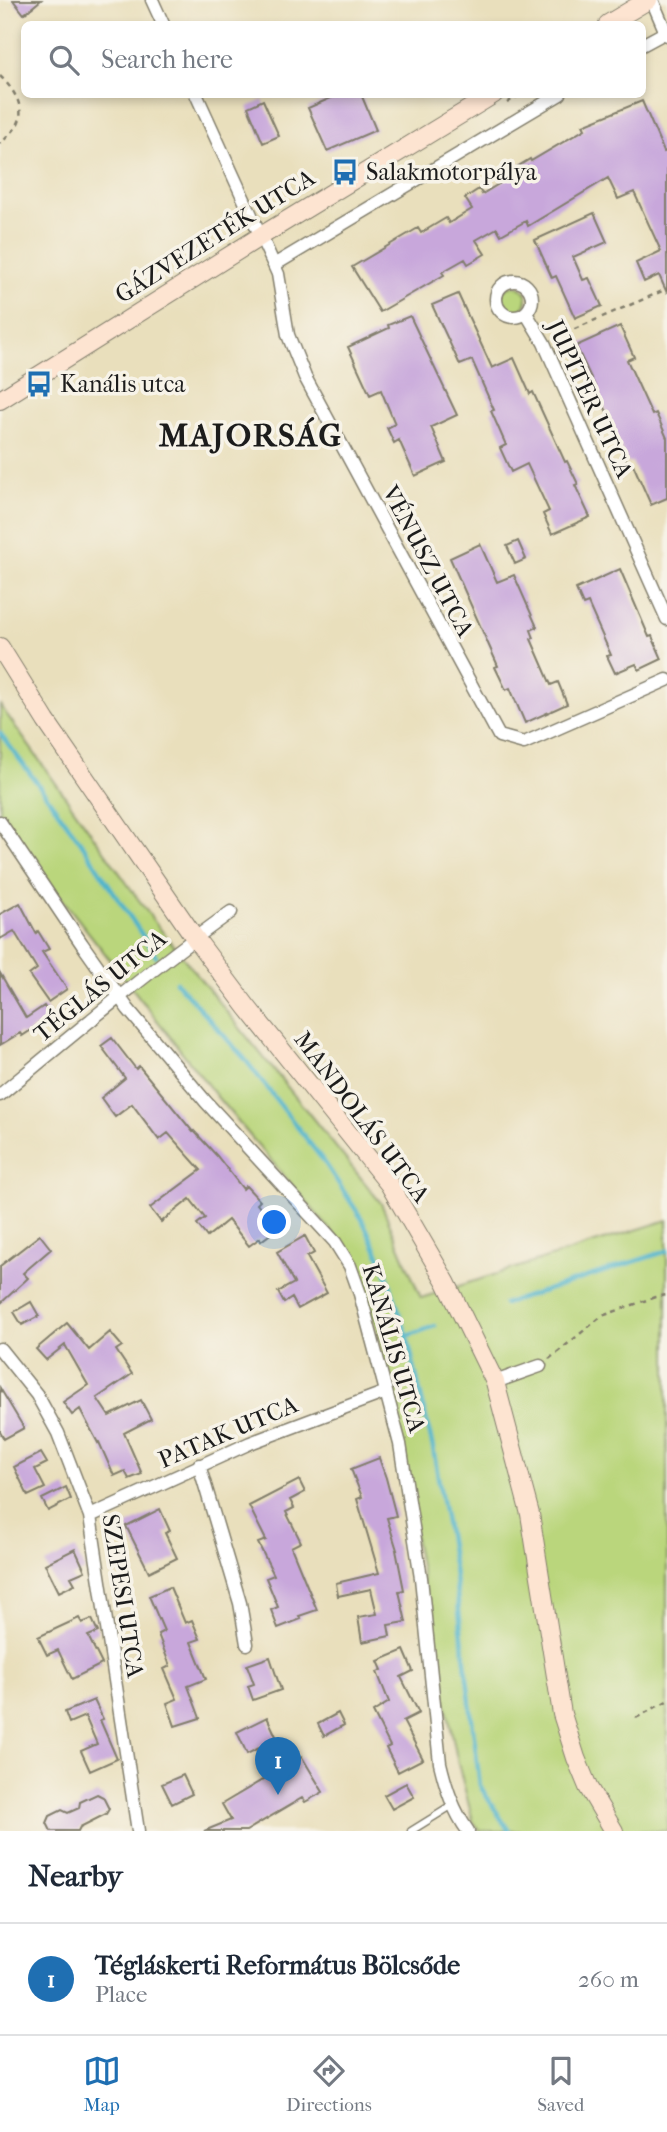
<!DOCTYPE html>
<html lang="en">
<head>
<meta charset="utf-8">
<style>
  body { margin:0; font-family:"IM FELL French Canon",serif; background:#f6f6f7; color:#1f2937 }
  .you { position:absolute; left:275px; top:1223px; width:24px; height:24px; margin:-18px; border:5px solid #fff; border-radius:50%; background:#1a73e8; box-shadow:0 0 0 10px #1a73e833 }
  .badge { display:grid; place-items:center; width:46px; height:46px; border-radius:50%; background:#1f6fb2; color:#fff; font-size:23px; font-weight:700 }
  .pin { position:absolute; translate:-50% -58px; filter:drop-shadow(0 2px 4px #0008) }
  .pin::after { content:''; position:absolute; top:37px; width:24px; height:21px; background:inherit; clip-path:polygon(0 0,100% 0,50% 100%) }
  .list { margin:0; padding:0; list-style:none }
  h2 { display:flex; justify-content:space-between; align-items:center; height:91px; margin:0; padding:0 28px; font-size:30px }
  h2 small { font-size:23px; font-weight:400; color:#747a83 }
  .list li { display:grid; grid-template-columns:46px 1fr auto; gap:21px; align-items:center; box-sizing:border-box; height:112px; padding:0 28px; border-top:2px solid #e0e1e3 }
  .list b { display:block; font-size:26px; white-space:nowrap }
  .list p { margin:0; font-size:23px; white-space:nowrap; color:#747a83 }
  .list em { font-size:23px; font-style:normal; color:#747a83 }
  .icon { flex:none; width:38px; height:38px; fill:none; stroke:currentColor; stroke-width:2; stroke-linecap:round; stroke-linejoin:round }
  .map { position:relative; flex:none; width:667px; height:1831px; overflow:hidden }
  .search { position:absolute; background:#fff; box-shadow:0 4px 10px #0003; left:21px; right:21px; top:21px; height:77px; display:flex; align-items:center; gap:18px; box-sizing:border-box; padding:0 24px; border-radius:10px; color:#747a83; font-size:26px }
  .sheet { height:203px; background:#fff }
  nav { display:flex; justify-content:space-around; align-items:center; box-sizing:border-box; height:98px; border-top:2px solid #e0e1e3; background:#fff; font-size:19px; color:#747a83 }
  nav a { display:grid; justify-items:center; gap:4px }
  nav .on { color:#1f6fb2 }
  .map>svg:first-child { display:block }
  .green { fill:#bad67c; stroke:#6b794c; stroke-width:2 }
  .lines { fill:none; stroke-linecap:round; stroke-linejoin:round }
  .stream { stroke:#4cb3cb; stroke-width:4.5 }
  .building { fill:#c8a7db }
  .lane-casing { stroke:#827e6c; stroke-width:9 }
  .street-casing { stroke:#827e6c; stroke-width:15 }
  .secondary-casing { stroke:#827e6c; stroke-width:20 }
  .path { stroke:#827e6c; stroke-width:2.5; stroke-dasharray:5 5; stroke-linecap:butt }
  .lane { stroke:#fff; stroke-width:6 }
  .street { stroke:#fff; stroke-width:12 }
  .secondary { stroke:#fde4d1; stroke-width:18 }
  .labels { text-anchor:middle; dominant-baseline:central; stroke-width:7; stroke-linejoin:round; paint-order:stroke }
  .poi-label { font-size:24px; fill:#1c1c1c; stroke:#f7f3e8; text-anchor:start }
  .street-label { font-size:24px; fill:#1c1c1c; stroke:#f7f3e8 }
  .district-label { font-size:32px; font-weight:bold; letter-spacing:2px; fill:#1c1c1c; stroke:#f7f3e8 }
</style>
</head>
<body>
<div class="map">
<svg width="667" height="1831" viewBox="0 0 667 1831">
  <rect width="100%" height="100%" fill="#f7f3e8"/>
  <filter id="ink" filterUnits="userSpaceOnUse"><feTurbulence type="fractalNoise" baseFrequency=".0143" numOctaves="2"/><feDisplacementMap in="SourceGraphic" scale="14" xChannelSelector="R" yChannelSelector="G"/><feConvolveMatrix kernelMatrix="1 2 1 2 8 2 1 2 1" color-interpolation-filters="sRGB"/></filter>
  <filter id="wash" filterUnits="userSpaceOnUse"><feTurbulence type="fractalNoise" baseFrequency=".00686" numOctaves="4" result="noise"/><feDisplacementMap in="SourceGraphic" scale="28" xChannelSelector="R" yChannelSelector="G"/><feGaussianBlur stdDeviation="1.57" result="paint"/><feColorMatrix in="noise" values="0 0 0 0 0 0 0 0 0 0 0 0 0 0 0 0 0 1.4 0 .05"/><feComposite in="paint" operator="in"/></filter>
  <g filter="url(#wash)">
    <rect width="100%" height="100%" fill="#e9dfbc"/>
    <path class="green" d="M501 299a13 13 0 1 1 26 0a13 13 0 1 1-26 0Z
      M0,705l156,219 225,279 40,95 246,-78v611h-187l-7,-10 -16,-62 -25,-125 -53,-300 -31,-83 -130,-153 -215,-275 -3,-7z"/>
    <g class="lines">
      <path class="stream" d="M0,733l80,108 76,115
        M176,982l68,76 81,105 37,56 22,47 23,70
        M504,1304l163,-53
        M435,1326l-28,10 26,112 21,121 26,217 29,45"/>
    </g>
    <g id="blocks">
      <path class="building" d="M13,0h28l-17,14z
        M340,94h21l15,36 -49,21 -19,-43z
        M263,100l16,36 -16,7 -15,-36z
        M642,101l22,51 3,-1v142l-8,-18 -15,7 -8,-19 25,-12 -27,-59 -16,7 -10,-21 -80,48 -2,-5 -25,14 -4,-7 -21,12 9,14 -17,10 -3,-5 -23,13 2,3 -64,37 -28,-45 66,-39 3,5 25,-15 3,5 23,-14 -7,-11 14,-9 3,5 28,-17 -3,-4 23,-14 1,2 54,-32 -2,-4z
        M594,213l13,29 -34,15 10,23 6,-2 13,28 -27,12 -19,-42 -4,2 -17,-38z
        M458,294l34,74 22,-10 16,36 3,-2 32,70 2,-1 11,23 -3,1 15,32 -38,17 -9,-20 6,-3 -22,-47 -16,8 -11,-24 6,-3 -15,-34 3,-1 -22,-50 -12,5 -28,-60z
        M410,316l47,99 -26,12 15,35 -31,14 -16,-36 -5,3 -7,-15 8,-4 -14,-34 -11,5 -22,-48 41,-19 -1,-3z
        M620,326l14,31 -7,3 25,55 4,-2 11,25v60l-16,7 -19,-43 -4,1 -14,-31 2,-1 -40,-85z
        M518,541l8,18 -11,5 -8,-18z
        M480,544l17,38 17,-7 23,52 -6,3 3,8 -3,1 20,46 7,-3 9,22 -42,19 -15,-35 -4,2 -11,-23 3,-1 -48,-108z
        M620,569l29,68 3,-1 10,23 -23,11 -3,-6 -21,9 -8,-17 4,-1 -23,-52 -5,2 -7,-16z
        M20,903l16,30 2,-2 11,18 -7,3 25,37 -19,13 -19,-27 8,-6 -23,-38 -14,8v-25z
        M0,973l26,45 18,-12 7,11 -29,19 -2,-3 -20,12z
        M112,1038l24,31 3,-3 54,66 1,-1 23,25 26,33 3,-3 14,15 -3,3 20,25 -16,12 -1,-3 -11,8 -21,-26 -21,17 -10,-13 8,-6 -15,-19 -29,23 -11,-14 51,-38 -33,-37 -9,7 -27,-36 -17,13 -14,-19 24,-20 -24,-32z
        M40,1235l11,14 -28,24 5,5 -28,26v-38z
        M305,1236l9,17 -7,4 20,36 -29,16 -6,-11 -8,5 -6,-11 16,-9 -17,-31z
        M31,1302l8,14 -17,9 -8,-13z
        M67,1323l22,27 21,-18 12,14 -6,4 16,24 -35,24 12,18 32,-16 10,19 -27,14 18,41 -13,5 -4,-8 -11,5 -15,-34 -1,1 -18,-34 -8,6 -9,-13 25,-17 -23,-40 -19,15 -10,-11z
        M0,1388l24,40 -20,11 -4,-7z
        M41,1453l6,10 -12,6 10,19 -17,8 -14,-29z
        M379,1458l7,20 10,38 -9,2 10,32h-1l8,40 -5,1 7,31 -18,3 2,11 -28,6 -4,-25 19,-3 -6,-25 -33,7 -2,-13 43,-10 -22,-74 5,-2 -11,-28z
        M299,1480l6,12 -15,8 4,8 -8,4 15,30 -10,5 26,63 -18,6 2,3 -23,9 -7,-18 7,-3 -12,-29 8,-3 -16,-32 8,-3 -17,-34z
        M66,1487l5,12 -23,12 -6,-12z
        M160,1509l10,22 -5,2 12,25 -28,14 -23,-46z
        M75,1549l10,22 -14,6 4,7 -16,8 -14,-28z
        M170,1587l15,36 7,-3 8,19 -9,3 15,37 -18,7 12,32 -25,8 -8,-23 10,-4 -13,-30 6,-3 -12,-32 6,-3 -15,-35z
        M79,1618l3,5 10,-4 6,13 -10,4 14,28 -30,15 -14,-29 -11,5 -9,-18z
        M404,1650l9,21 -12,6 18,36 -16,8 20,38 -25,13 -12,-24 4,-2 -17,-34 16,-10 -12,-30 5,-2 -4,-9z
        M270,1657l11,33 -28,10 -5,-14 6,-2 -7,-19z
        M94,1700l9,19 -3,1 17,39 -27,12 -9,-20 16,-7 -12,-28 -16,7 -4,-11z
        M338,1713l6,12 -20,11 -6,-12z
        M267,1717l22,47 13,-7 21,35 -18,10 -3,-4 -56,33h-42l27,-11 -9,-16 52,-31 -13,-26 -14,7 -10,-22z
        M183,1775l9,19 -20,10 -10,-20z
        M406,1783l8,14 -22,12 -8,-14z
        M97,1794l6,3 6,12 -3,5 -26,13 -2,4h-27l-4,-8 3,-7 12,-6 6,3 11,-5 1,-6z"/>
    </g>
  </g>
  <g filter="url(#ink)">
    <use href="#blocks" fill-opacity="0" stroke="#827e6c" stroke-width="2"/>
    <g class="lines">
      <g class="lane-casing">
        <path id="lane" d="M411,1831l42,-26"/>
      </g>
      <g class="street-casing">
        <path id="street" d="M152,0l11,24
          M652,0l15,35
          M642,45l24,-13
          M196,94l82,180 10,61 17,42 194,359 25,7 143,-63
          M274,265l286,-171
          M496 299a18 18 0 1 1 36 0a18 18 0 1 1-36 0Z
          M526,313l18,30 123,276
          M0,822l82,122 46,65 78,93 129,140 15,24 10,28 40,150 21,134 19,185c6,25 13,47 28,68
          M0,1095c76,-63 151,-126 231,-183
          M0,1349l37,46 21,38 32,83 48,315
          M495,1382l45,-16
          M199,1465l41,138 7,41
          M90,1516l160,-73 136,-51"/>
      </g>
      <g class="secondary-casing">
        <path id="secondary" d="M608,24l40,-24
          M0,400l261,-164 233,-142
          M0,647l46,74 149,217 52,69 142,177 57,98 49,100 35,132 32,200 14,44 12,29 26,44"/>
      </g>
      <path class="path" d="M0,76c13,12 28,34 16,51 -4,6 -11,12 -16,17
        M507,103l14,-9
        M556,337l111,-48
        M549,1359l53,-43 53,-19 12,-2
        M636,1718l31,-17"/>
      <use href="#lane" class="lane"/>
      <use href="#street" class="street"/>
      <use href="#secondary" class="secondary"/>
    </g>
  </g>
  <defs>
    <g id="bus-bare" transform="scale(2.1)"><path d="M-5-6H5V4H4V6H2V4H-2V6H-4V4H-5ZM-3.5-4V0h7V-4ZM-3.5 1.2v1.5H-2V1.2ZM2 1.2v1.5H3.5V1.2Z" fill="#1f6fb2" stroke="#f7f3e8" stroke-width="2.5" paint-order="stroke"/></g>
  </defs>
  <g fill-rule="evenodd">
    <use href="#bus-bare" x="345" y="172"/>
    <use href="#bus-bare" x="39" y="384"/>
  </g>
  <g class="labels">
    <g class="poi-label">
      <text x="366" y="172">Salakmotorpálya</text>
      <text x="60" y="384">Kanális utca</text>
    </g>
    <g class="street-label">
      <text transform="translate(215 236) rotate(-32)">GÁZVEZETÉK UTCA</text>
      <text transform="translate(590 399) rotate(65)">JUPITER UTCA</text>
      <text transform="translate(428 561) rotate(62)">VÉNUSZ UTCA</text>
      <text transform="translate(100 986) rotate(-39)">TÉGLÁS UTCA</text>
      <text transform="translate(362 1117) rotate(53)">MANDOLÁS UTCA</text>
      <text transform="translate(394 1348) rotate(74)">KANÁLIS UTCA</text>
      <text transform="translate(228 1432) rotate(-23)">PATAK UTCA</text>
      <text transform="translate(123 1596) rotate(81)">SZEPESI UTCA</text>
    </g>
    <g class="district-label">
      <text x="251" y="435">MAJORSÁG</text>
    </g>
  </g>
</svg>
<div class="you"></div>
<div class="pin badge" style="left:278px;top:1795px">1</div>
<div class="search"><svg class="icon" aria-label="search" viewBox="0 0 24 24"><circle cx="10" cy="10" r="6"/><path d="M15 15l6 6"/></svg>Search here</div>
</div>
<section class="sheet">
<h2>Nearby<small></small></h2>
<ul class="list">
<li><span class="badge">1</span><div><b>Tégláskerti Református Bölcsőde</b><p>Place</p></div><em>260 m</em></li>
</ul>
</section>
<nav>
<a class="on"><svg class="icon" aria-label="map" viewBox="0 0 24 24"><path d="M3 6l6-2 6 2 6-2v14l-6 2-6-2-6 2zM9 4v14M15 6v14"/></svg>Map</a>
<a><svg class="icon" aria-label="directions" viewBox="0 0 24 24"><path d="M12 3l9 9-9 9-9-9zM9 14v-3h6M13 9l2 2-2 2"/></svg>Directions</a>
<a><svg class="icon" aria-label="saved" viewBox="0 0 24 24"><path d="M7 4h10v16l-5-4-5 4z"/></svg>Saved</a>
</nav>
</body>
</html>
